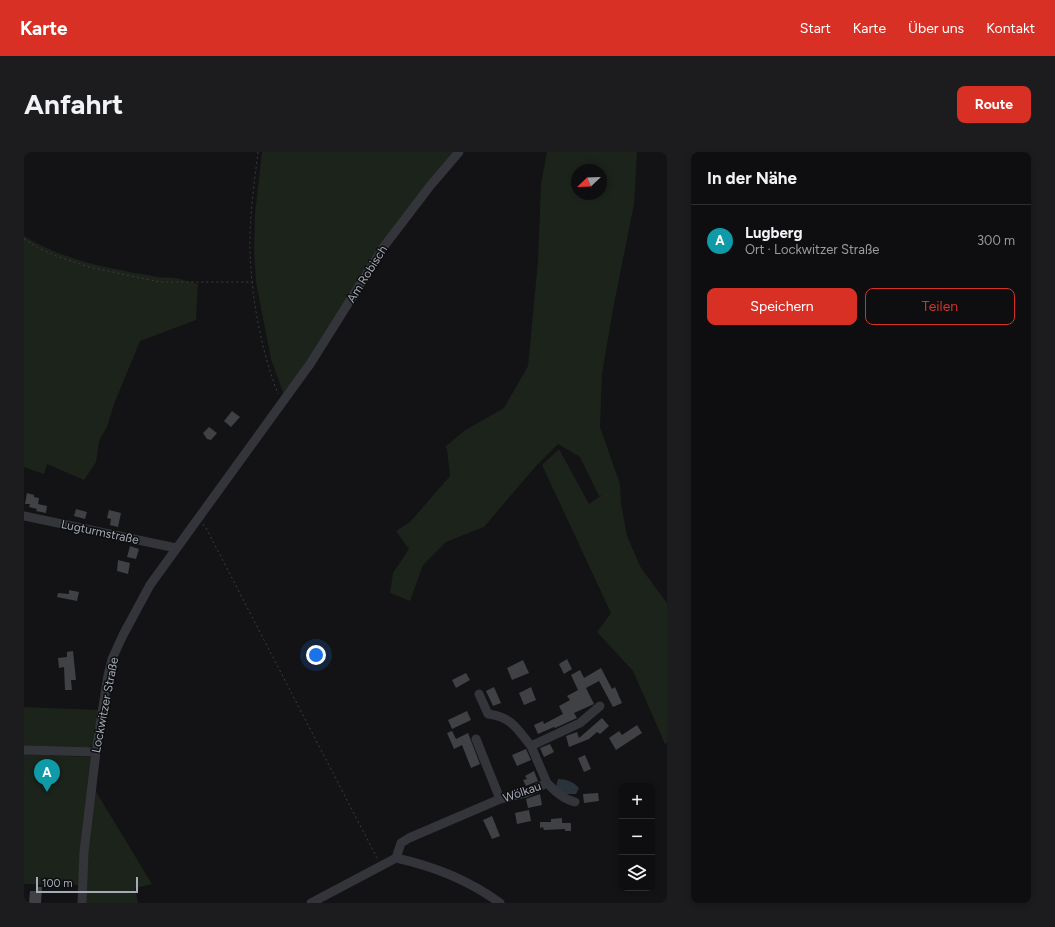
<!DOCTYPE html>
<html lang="de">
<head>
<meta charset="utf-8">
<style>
  body { margin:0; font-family:Figtree,sans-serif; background:#1c1c1e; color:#f1f3f6 }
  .controls { position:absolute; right:12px; bottom:12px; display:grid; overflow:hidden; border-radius:8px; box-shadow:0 2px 6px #0003 }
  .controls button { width:36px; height:36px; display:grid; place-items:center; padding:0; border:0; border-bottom:1px solid #2e2e30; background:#0e0e10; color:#f1f3f6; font:20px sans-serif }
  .compass { position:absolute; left:547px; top:12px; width:36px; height:36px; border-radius:50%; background:#0e0e10; box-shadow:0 2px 6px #0003; rotate:247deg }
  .scale { position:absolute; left:12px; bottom:10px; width:102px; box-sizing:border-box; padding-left:4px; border:2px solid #a4abb6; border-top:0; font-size:11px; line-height:14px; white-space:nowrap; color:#a4abb6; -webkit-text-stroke:3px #0e0e10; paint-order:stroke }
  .you { position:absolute; left:292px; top:503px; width:14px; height:14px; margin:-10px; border:3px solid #fff; border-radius:50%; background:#1a73e8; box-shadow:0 0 0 6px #1a73e833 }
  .badge { display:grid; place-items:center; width:26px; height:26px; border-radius:50%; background:#d93025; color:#fff; font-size:13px; font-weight:700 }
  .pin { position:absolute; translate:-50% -33px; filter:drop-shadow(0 1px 2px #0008) }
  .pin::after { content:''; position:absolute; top:21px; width:14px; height:12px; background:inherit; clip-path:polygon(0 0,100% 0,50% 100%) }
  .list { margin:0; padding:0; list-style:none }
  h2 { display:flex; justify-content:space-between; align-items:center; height:52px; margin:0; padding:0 16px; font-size:17px }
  h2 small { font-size:13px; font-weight:400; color:#9b9c9f }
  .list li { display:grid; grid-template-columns:26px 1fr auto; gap:12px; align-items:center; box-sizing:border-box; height:72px; padding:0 16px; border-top:1px solid #2e2e30 }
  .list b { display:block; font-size:15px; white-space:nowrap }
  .list p { margin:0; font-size:13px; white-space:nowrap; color:#9b9c9f }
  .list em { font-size:13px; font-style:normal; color:#9b9c9f }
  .actions { display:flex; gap:8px; padding:12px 16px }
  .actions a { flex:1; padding:9px 0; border:1px solid #d93025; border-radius:8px; text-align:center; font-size:14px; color:#d93025 }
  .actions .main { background:#d93025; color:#fff }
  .icon { flex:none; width:22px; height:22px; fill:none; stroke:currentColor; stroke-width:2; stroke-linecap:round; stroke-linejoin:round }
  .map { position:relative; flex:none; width:643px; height:751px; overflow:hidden; border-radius:8px }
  header { display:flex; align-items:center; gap:24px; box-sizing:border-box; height:56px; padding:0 20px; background:#d93025; color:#fff }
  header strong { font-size:19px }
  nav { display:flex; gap:22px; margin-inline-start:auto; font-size:14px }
  .intro { display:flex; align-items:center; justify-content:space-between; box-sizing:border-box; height:96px; padding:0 24px }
  h1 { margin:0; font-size:28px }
  .button { padding:10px 18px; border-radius:8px; background:#d93025; color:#fff; font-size:14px; font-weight:700 }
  main { display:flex; gap:24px; padding:0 24px }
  aside { flex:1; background:#0e0e10; border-radius:8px; box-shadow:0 2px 6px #0003 }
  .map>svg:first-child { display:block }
  .green { fill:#1b231b; fill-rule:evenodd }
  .water { fill:#293339 }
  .building { fill:#3f4145 }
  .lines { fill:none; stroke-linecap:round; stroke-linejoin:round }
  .path { stroke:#3a3c41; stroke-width:1; stroke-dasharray:2 3; stroke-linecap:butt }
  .minor { stroke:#34353a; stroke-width:9 }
  .labels { text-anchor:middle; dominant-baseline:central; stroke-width:3; stroke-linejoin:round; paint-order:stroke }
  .street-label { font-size:12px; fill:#a4abb6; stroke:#0e0e10 }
</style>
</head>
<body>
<header>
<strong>Karte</strong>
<nav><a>Start</a><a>Karte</a><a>Über uns</a><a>Kontakt</a></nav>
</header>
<div class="intro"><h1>Anfahrt</h1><a class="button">Route</a></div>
<main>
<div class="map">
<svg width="643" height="751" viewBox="0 0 643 751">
  <rect width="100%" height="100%" fill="#131315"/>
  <path class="green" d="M238,0h196l-84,107 -90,136 -13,-36 -15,-77 -2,-34 1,-34z
    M523,0h90l-3,52 -21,105 -11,65 -2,53 20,57 1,19 6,33 14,32 26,35v140l-2,1 -32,-73 -36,-39 14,-19 -69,-148 17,-16 30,55 13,-9 -3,1 -19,-39 -22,-13 -22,22 -52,61 -38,15 -23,23 -13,36 -20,-8 3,-20 16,-24 -13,-18 14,-9 40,-46 -3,-27 -2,-2 19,-16 40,-23 24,-42 10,-105 3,-77zM553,18h24v24h-24z
    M0,84c40,25 88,33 134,41 5,1 11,0 16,1 8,1 16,4 24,6l-2,36 -56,21 -26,63 -7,23 -8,14 -3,21 -12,18 -37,-16 -3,10 -20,-7z
    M0,555l75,3 -5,34 -10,6 -60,-1z
    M0,602l66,3 4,5 -15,123 -55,-1z
    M71,638l57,94 -17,4 3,15h-53l2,-52z"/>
  <path class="water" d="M534,627c8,0 16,3 21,9l-3,6h-10l-10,-7z"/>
  <path class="building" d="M208,259l8,6 -9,10 -7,-6z
    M185,275l8,6 -6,7 -4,-1 -4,-6z
    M3,341l7,2v2l5,1 -1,6 9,2 -1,7 -10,-2 1,-2 -8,-2 1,-3h-5z
    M52,357l11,3 -2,7 -11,-3z
    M85,358l12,3 -3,14 -8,-2 1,-6 -4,-1z
    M106,394l9,3 -3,10 -9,-2z
    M94,408l12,3 -2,11 -11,-3z
    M45,438l10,2 -2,9 -20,-4 1,-4 11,1z
    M49,499l3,29h-5l1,10h-7l-1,-23 -5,1 -1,-10 9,-1v-5z
    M543,507l5,10 -8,5 -5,-10z
    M499,508l6,13 -17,7 -5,-12z
    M577,516l11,21 3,-2 7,16 -9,4 -14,-26 -13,7 8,16 -20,9 3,5 -22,10 -1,-1 -16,7 -4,-9 9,-4 1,3 19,-10 -4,-8 11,-6 -3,-4 11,-6 -7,-15 9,-5 4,8z
    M442,521l4,7 -14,8 -4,-8z
    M470,535l7,16 -8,3 -7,-15z
    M507,535l5,13 -12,5 -5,-12z
    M443,559l4,9 -19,9 -4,-9z
    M578,566l7,8 -9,8 -3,-2 -8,7 -20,8 -3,-11 11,-4 2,6z
    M613,573l5,8 -26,17 -7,-12 10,-7 3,4z
    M428,579l4,8 12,-6 12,31 -9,4 -9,-23 -8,4 -7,-16z
    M526,592l4,8 -10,5 -4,-9z
    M502,597l5,11 -14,6 -5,-11z
    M561,603l6,14 -7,3 -6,-14z
    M510,619l4,10 -12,5 -3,-6 4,-1 -2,-3z
    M574,641l1,8 -15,2 -1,-9z
    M516,642l2,11 -14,3 -2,-9z
    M505,658l2,11 -14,3 -2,-11z
    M468,664l8,20 -8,3 -9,-19z
    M538,666v5h9v8h-6v-2l-21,1 -1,-3 -3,1v-6h11v-3z
    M13,735h5l-1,16h-12l1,-12h6z"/>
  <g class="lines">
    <path class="path" d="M234,0c-4,33 -9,67 -8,101 2,47 11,97 28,141
      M0,87l14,9 21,9 30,10 71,15h93
      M179,372l3,4 171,330"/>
    <path class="minor" d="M0,364l152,32
      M455,542l9,20c24,3 29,15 43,32
      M452,587l24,60
      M0,598l72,2
      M523,631c9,9 16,16 28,19
      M372,706l5,-15 8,-5 91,-39 26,-6 21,-10 -16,-37 49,-23 20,-17
      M58,751l2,-51 12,-100 12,-77 4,-16 11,-24 27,-50 160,-221 75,-119 45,-59 29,-34
      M287,751l85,-45c37,8 74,23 104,45"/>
  </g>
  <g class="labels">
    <g class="street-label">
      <text transform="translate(343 122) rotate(-58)">Am Robisch</text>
      <text transform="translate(76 380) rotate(12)">Lugturmstraße</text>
      <text transform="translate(81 553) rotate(-79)">Lockwitzer Straße</text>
      <text transform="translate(498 640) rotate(-19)">Wölkau</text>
    </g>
  </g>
</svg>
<div class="controls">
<button>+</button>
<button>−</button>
<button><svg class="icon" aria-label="layers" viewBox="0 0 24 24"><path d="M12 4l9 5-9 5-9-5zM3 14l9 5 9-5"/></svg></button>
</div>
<svg class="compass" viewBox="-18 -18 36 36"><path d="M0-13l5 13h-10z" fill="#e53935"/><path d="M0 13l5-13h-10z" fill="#9b9c9f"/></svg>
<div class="scale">100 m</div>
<div class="you"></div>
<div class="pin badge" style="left:23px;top:640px;background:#0f9aa8">A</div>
</div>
<aside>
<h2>In der Nähe<small></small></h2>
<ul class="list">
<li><span class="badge" style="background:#0f9aa8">A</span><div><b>Lugberg</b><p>Ort · Lockwitzer Straße</p></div><em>300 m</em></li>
</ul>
<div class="actions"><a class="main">Speichern</a><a>Teilen</a></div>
</aside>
</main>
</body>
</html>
